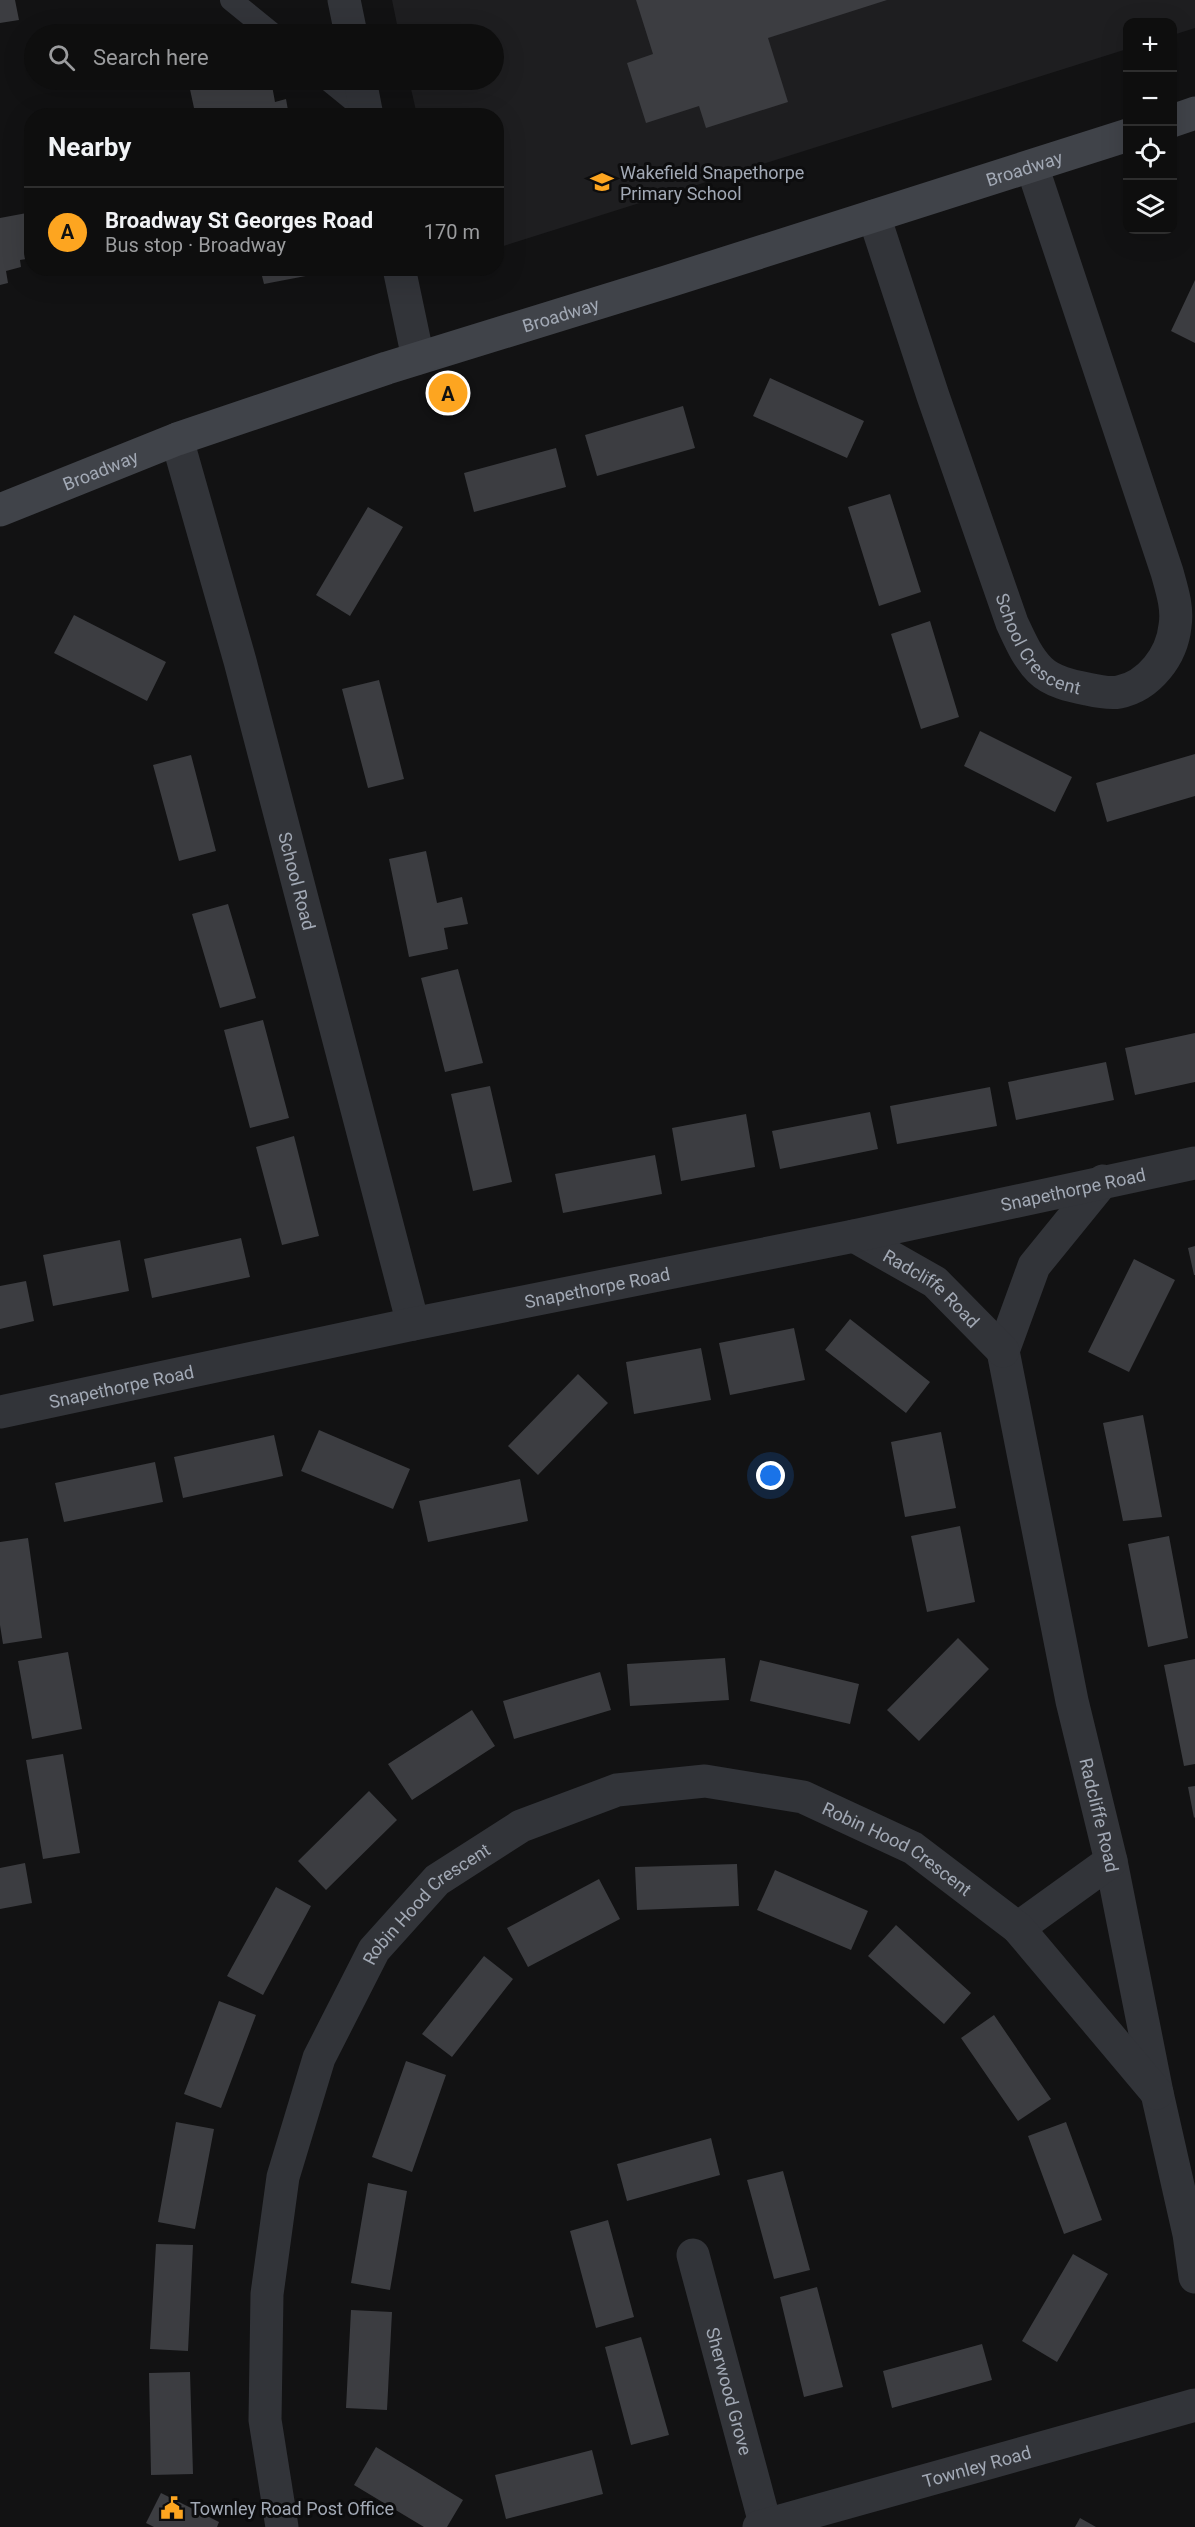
<!DOCTYPE html>
<html lang="en">
<head>
<meta charset="utf-8">
<style>
  body { margin:0; font-family:Roboto,sans-serif; background:#171717; color:#f1f3f6 }
  .controls { position:absolute; right:18px; top:18px; display:grid; overflow:hidden; border-radius:12px; box-shadow:0 6px 24px #0002 }
  .controls button { width:54px; height:54px; display:grid; place-items:center; padding:0; border:0; border-bottom:2px solid #2e2e2e; background:#0e0e0e; color:#f1f3f6; font:30px sans-serif }
  .you { position:absolute; left:771px; top:1476px; width:21px; height:21px; margin:-15px; border:4px solid #fff; border-radius:50%; background:#1a73e8; box-shadow:0 0 0 9px #1a73e833 }
  .badge { display:grid; place-items:center; width:39px; height:39px; border-radius:50%; background:#fda520; color:#111; font-size:20px; font-weight:700 }
  .pin { position:absolute; translate:-50% -50%; border:3px solid #fff; box-shadow:0 2px 6px #0006 }
  .list { margin:0; padding:0; list-style:none }
  h2 { display:flex; justify-content:space-between; align-items:center; height:78px; margin:0; padding:0 24px; font-size:26px }
  h2 small { font-size:20px; font-weight:400; color:#9b9c9e }
  .list li { display:grid; grid-template-columns:39px 1fr auto; gap:18px; align-items:center; box-sizing:border-box; height:90px; padding:0 24px; border-top:2px solid #2e2e2e }
  .list b { display:block; font-size:22px; white-space:nowrap }
  .list p { margin:0; font-size:20px; white-space:nowrap; color:#9b9c9e }
  .list em { font-size:20px; font-style:normal; color:#9b9c9e }
  .icon { flex:none; width:33px; height:33px; fill:none; stroke:currentColor; stroke-width:2; stroke-linecap:round; stroke-linejoin:round }
  .map { position:relative; flex:none; width:1195px; height:2527px; overflow:hidden }
  .search { position:absolute; background:#0e0e0e; box-shadow:0 6px 24px #0002; left:24px; top:24px; width:480px; height:66px; display:flex; align-items:center; gap:15px; box-sizing:border-box; padding:0 21px; border-radius:33px; color:#9b9c9e; font-size:22px }
  .panel { position:absolute; background:#0e0e0e; box-shadow:0 6px 24px #0002; left:24px; top:108px; width:480px; height:168px; border-radius:24px }
  .map>svg:first-child { display:block }
  .built { fill:#1e1e20 }
  .building { fill:#3c3d41 }
  .lines { fill:none; stroke-linecap:round; stroke-linejoin:round }
  .lane { stroke:#323439; stroke-width:22 }
  .street { stroke:#323439; stroke-width:33 }
  .secondary { stroke:#404349; stroke-width:33 }
  .labels { text-anchor:middle; dominant-baseline:central; stroke-width:6; stroke-linejoin:round; paint-order:stroke }
  .street-label { font-size:18px; fill:#a2a9b5; stroke:#0d0d0e }
  .poi-label { font-size:18px; fill:#a2a9b5; stroke:#0d0d0e; text-anchor:start }
</style>
</head>
<body>
<div class="map">
<svg width="1195" height="2527" viewBox="0 0 1195 2527">
  <rect width="100%" height="100%" fill="#121213"/>
  <path class="built" d="M392,0h803v28l-22,7 -1,-13h-44l-1,27 -630,199 -1,-132 -79,-1 -8,-35h85v-46h-95z"/>
  <path class="building" d="M0,0h15l4,20 -19,3z
    M636,0h251l-119,38 20,64 -82,26 -7,-22 -53,17 -19,-60 26,-9z
    M188,80h83l4,22 11,-3 3,17h-115v-4l20,-4z
    M32,212v46l-12,2 1,7 -15,4 2,12 -8,2v-67z
    M220,268h20v2l-19,3z
    M260,268h77v2l-73,14z
    M1195,280v63l-24,-12z
    M770,378l94,43 -17,37 -94,-42z
    M683,406l12,42 -98,28 -12,-41z
    M556,448l10,39 -92,25 -10,-39z
    M890,494l31,98 -42,14 -31,-99z
    M368,507l35,20 -53,89 -34,-21z
    M74,615l92,47 -19,39 -93,-48z
    M930,621l29,96 -38,12 -30,-95z
    M379,680l25,99 -36,9 -26,-99z
    M980,731l92,46 -17,35 -91,-46z
    M1195,754v42l-88,26 -11,-39z
    M191,755l25,96 -37,10 -26,-96z
    M426,851l11,52 25,-6 6,27 -24,4 4,21 -39,8 -20,-98z
    M228,904l28,94 -36,10 -28,-94z
    M458,969l25,94 -38,9 -24,-94z
    M263,1020l26,98 -39,10 -26,-98z
    M1195,1033v49l-60,13 -10,-47z
    M1106,1062l8,38 -98,20 -8,-38z
    M490,1086l22,96 -39,9 -22,-97z
    M990,1087l7,39 -100,18 -7,-38z
    M870,1112l8,37 -98,20 -8,-38z
    M746,1114l9,53 -74,14 -9,-53z
    M294,1136l25,100 -37,9 -26,-98z
    M655,1155l7,39 -99,19 -8,-39z
    M241,1238l9,39 -98,21 -8,-39z
    M120,1240l9,51 -76,15 -10,-51z
    M1195,1246v29h-1l-6,-27z
    M1134,1259l41,21 -46,92 -41,-20z
    M26,1281l8,40 -34,8v-43z
    M850,1319l80,63 -24,31 -81,-63z
    M794,1328l11,52 -75,15 -11,-52z
    M701,1348l10,52 -77,14 -8,-52z
    M578,1374l30,29 -70,72 -30,-29z
    M1143,1415l19,102 -39,4 -20,-98z
    M319,1430l91,39 -17,40 -92,-38z
    M941,1432l15,76 -51,9 -14,-75z
    M274,1435l9,41 -100,22 -9,-41z
    M155,1462l8,40 -99,20 -9,-39z
    M520,1479l8,42 -100,21 -9,-41z
    M960,1526l15,76 -48,10 -16,-76z
    M1169,1536l19,102 -40,9 -20,-103z
    M28,1538l14,100 -39,6 -3,-19v-83z
    M958,1638l31,31 -70,72 -32,-31z
    M68,1652l14,77 -50,10 -14,-78z
    M725,1658l4,42 -99,6 -3,-42z
    M1195,1659v105l-11,2 -20,-101z
    M760,1660l99,24 -9,40 -100,-23z
    M600,1672l11,38 -97,29 -11,-38z
    M472,1710l23,36 -83,54 -24,-36z
    M63,1754l17,99 -37,6 -17,-99z
    M1195,1786v31l-1,1 -6,-31z
    M369,1791l28,29 -71,70 -28,-29z
    M25,1863l7,40 -32,6v-41z
    M737,1864l2,42 -102,4 -2,-43z
    M775,1870l93,41 -17,39 -94,-40z
    M599,1879l21,40 -92,48 -21,-39z
    M276,1887l35,19 -48,89 -36,-19z
    M896,1925l75,68 -27,31 -76,-68z
    M484,1956l29,23 -61,78 -30,-23z
    M219,2001l37,14 -35,93 -37,-14z
    M994,2015l57,84 -33,22 -57,-83z
    M406,2061l40,14 -34,97 -40,-15z
    M176,2122l38,7 -19,100 -37,-7z
    M1066,2122l36,98 -38,14 -36,-98z
    M711,2138l9,37 -93,26 -10,-37z
    M783,2171l27,99 -36,9 -27,-99z
    M368,2183l39,8 -17,99 -39,-7z
    M608,2220l26,97 -38,11 -26,-97z
    M156,2244l37,1 -5,106 -38,-2z
    M1073,2254l35,20 -51,88 -35,-21z
    M817,2287l26,100 -39,10 -24,-100z
    M351,2310l41,2 -5,98 -41,-2z
    M641,2337l28,98 -38,10 -26,-98z
    M982,2344l10,36 -100,28 -9,-37z
    M190,2372l3,102 -42,1 -2,-102z
    M376,2447l87,53 -16,27h-23l-70,-42z
    M592,2450l11,44 -97,25 -11,-44z
    M161,2493l58,29 -2,5h-63l-8,-4z
    M1080,2518l16,9h-21z"/>
  <g class="lines">
    <path class="lane" d="M231,0l42,34
      M328,80l38,31"/>
    <g class="street">
      <path d="M344,0l7,34"/>
      <path d="M360,80l7,36"/>
      <path id="s1" d="M874,216l59,180 79,227c8,17 15,34 28,47 12,12 32,16 47,19 9,2 22,5 32,3 30,-6 53,-36 56,-66 3,-18 -3,-36 -8,-54l-135,-406"/>
      <path d="M399,268l19,90"/>
      <path id="s2" d="M177,439l63,222 173,663"/>
      <path id="s3" d="M1103,1181l-69,85 -31,85 69,350 39,160 46,232 32,141 6,43"/>
      <path id="s4" d="M854,1236l81,46 68,69"/>
      <path id="s5" d="M0,1412l413,-88 441,-88 341,-73"/>
      <path d="M1018,1928l93,-67"/>
      <path id="s6" d="M693,2255l73,272"/>
      <path id="s7" d="M282,2527l-17,-107 2,-126 16,-117 36,-119 55,-108 63,-70 84,-54 96,-36 88,-9 98,16 110,51 105,80 139,165"/>
      <path id="s8" d="M759,2527l436,-122"/>
    </g>
    <g class="secondary">
      <path d="M1172,121l23,-8"/>
      <path id="s9" d="M0,510l177,-71 210,-71 279,-86 462,-147"/>
    </g>
  </g>
  <defs>
    <g id="school-bare" transform="scale(1.8)"><path d="M0-5L7-2L0 1L-7-2ZM-4 1L0 2.5L4 1V4Q0 6-4 4Z" fill="#fda520" stroke="#0d0d0e" stroke-width="2.5" paint-order="stroke"/></g>
    <g id="civic-bare" transform="scale(1.8)"><path d="M-.6-6.5H3V-4.5H.6V-3L4-1V1h2V6H-6V1h2V-1L-.6-3ZM-1.2 2.5V6h2.4V2.5Z" fill="#fda520" stroke="#0d0d0e" stroke-width="2.5" paint-order="stroke"/></g>
  </defs>
  <g fill-rule="evenodd">
    <use href="#school-bare" x="602" y="182"/>
    <use href="#civic-bare" x="172" y="2508"/>
  </g>
  <g class="labels">
    <g class="street-label">
      <text stroke="none"><textPath href="#s9" startOffset="1080">Broadway</textPath></text>
      <text stroke="none"><textPath href="#s9" startOffset="594">Broadway</textPath></text>
      <text stroke="none"><textPath href="#s9" startOffset="108">Broadway</textPath></text>
      <text stroke="none"><textPath href="#s1" startOffset="464">School Crescent</textPath></text>
      <text stroke="none"><textPath href="#s2" startOffset="458">School Road</textPath></text>
      <text stroke="none"><textPath href="#s5" startOffset="1096">Snapethorpe Road</textPath></text>
      <text stroke="none"><textPath href="#s5" startOffset="610">Snapethorpe Road</textPath></text>
      <text stroke="none"><textPath href="#s4" startOffset="94">Radcliffe Road</textPath></text>
      <text stroke="none"><textPath href="#s5" startOffset="124">Snapethorpe Road</textPath></text>
      <text stroke="none"><textPath href="#s3" startOffset="674">Radcliffe Road</textPath></text>
      <text stroke="none"><textPath href="#s7" startOffset="1190">Robin Hood Crescent</textPath></text>
      <text stroke="none"><textPath href="#s7" startOffset="668">Robin Hood Crescent</textPath></text>
      <text stroke="none"><textPath href="#s6" startOffset="141">Sherwood Grove</textPath></text>
      <text stroke="none"><textPath href="#s8" startOffset="226">Townley Road</textPath></text>
    </g>
    <g class="poi-label">
      <text x="620" y="172">Wakefield Snapethorpe<tspan x="620" dy="21">Primary School</tspan></text>
      <text x="190" y="2508">Townley Road Post Office</text>
    </g>
  </g>
</svg>
<div class="controls">
<button>+</button>
<button>−</button>
<button><svg class="icon" aria-label="locate" viewBox="0 0 24 24"><circle cx="12" cy="12" r="6"/><path d="M12 2v4M12 18v4M2 12h4M18 12h4"/></svg></button>
<button><svg class="icon" aria-label="layers" viewBox="0 0 24 24"><path d="M12 4l9 5-9 5-9-5zM3 14l9 5 9-5"/></svg></button>
</div>
<div class="you"></div>
<div class="pin badge" style="left:448px;top:393px">A</div>
<div class="search"><svg class="icon" aria-label="search" viewBox="0 0 24 24"><circle cx="10" cy="10" r="6"/><path d="M15 15l6 6"/></svg>Search here</div>
<section class="panel">
<h2>Nearby<small></small></h2>
<ul class="list">
<li><span class="badge">A</span><div><b>Broadway St Georges Road</b><p>Bus stop · Broadway</p></div><em>170 m</em></li>
</ul>
</section>
</div>
</body>
</html>
